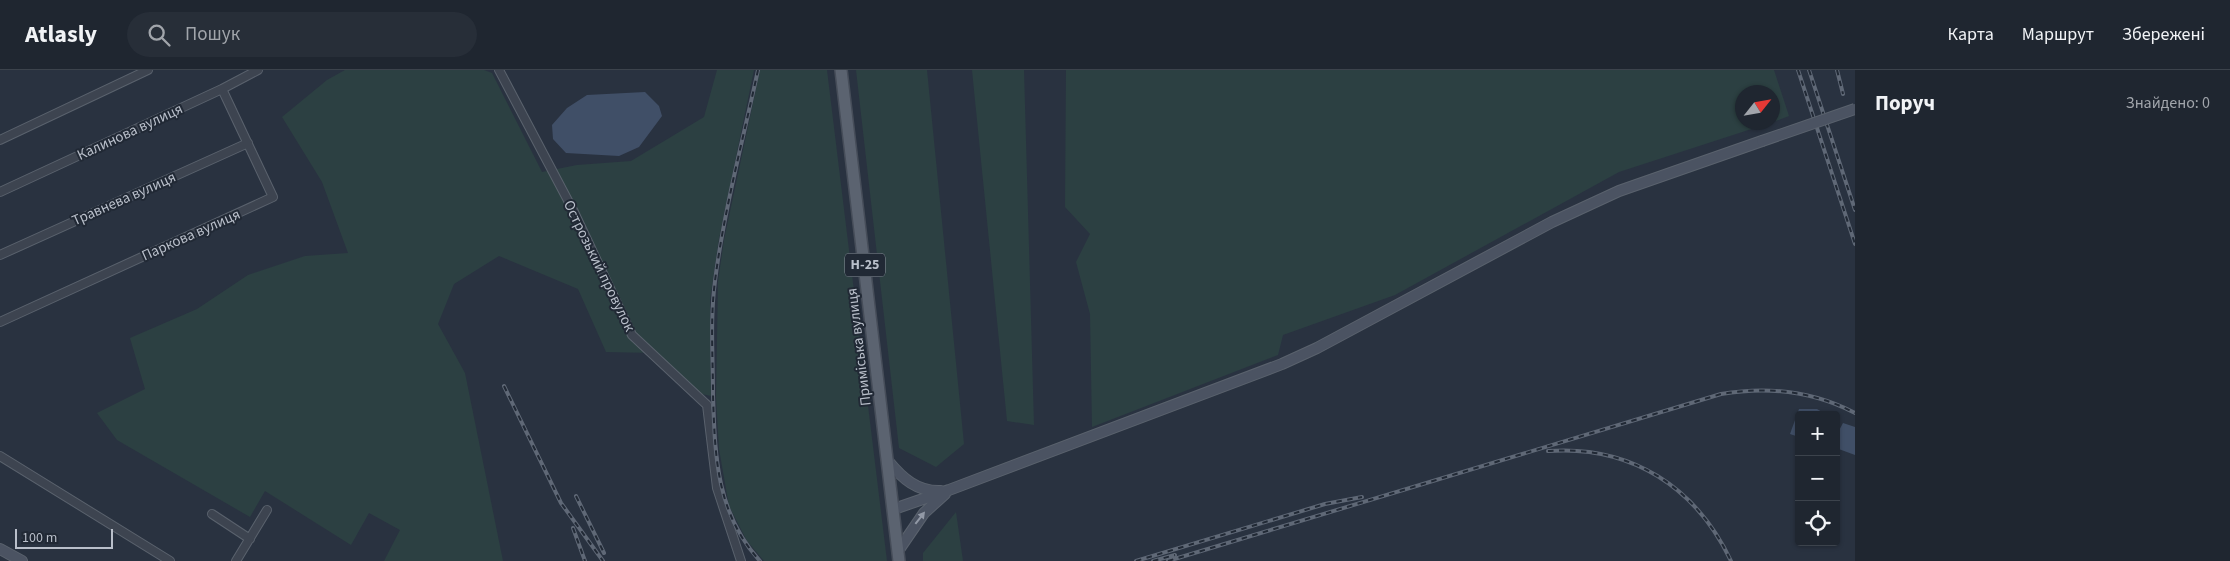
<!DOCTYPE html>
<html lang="uk">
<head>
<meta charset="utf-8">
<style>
  body { margin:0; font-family:"Source Sans 3",sans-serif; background:#272e38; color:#f1f3f6 }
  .controls { position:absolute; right:15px; bottom:15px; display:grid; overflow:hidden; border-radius:5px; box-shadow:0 1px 4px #0004 }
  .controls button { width:45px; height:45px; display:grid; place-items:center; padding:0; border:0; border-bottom:1px solid #3c434c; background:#1f2630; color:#f1f3f6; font:25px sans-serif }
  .compass { position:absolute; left:1735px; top:15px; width:45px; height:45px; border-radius:50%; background:#1f2630; box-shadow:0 1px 4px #0004; rotate:59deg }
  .scale { position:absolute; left:15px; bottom:12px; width:98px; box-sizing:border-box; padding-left:5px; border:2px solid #b9bfca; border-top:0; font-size:14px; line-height:18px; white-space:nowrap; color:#b9bfca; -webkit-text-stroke:4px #212935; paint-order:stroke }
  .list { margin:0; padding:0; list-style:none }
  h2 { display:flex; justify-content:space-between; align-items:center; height:65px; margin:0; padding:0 20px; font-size:21px }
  h2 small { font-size:16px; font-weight:400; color:#a1a5ab }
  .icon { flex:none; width:28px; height:28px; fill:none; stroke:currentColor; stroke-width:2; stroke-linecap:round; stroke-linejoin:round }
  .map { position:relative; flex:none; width:1855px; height:491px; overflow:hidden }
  header { display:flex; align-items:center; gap:30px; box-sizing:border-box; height:70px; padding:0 25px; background:#1f2630; border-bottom:1px solid #3c434c }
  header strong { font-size:24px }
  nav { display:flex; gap:28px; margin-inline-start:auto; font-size:18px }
  .search { width:350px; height:45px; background:#272e38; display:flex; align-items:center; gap:12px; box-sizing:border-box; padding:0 18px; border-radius:28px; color:#a1a5ab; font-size:19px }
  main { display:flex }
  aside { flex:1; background:#1f2630 }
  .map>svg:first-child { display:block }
  .green { fill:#2c4042 }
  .water { fill:#404f67 }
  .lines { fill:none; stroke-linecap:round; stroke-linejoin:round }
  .street-casing { stroke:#5a626d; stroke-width:10 }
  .secondary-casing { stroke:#5a626d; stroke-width:12 }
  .primary-casing { stroke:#464d59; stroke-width:14 }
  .street { stroke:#3d4450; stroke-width:8 }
  .secondary { stroke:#4b5362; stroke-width:10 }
  .primary { stroke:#5b6370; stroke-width:11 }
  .rail-casing { stroke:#5f6876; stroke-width:4 }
  .rail { stroke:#212935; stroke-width:2; stroke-dasharray:5.5; stroke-linecap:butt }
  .secondary-bridge-casing { stroke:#5a626d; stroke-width:12; stroke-linecap:butt }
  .secondary-bridge { stroke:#4b5362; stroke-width:10 }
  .oneway { fill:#9299a6 }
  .labels { text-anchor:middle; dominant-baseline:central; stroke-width:4; stroke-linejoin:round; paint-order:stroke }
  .shield { fill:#212935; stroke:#8b929d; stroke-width:1 }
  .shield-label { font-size:14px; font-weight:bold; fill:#b9bfca }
  .street-label { font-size:15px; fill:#b9bfca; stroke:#212935 }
</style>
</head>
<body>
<header>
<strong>Atlasly</strong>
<div class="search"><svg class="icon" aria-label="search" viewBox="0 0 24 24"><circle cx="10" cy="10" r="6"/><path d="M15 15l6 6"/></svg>Пошук</div>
<nav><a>Карта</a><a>Маршрут</a><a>Збережені</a></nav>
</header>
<main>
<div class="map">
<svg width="1855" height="491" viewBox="0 0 1855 491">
  <rect width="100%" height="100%" fill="#293240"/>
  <path class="green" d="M345,0h139l8,3 50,99 35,-7 54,-4 73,-44 13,-47h37l-35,169 -9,61 1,96 -14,-3 -42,-40 -49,-1 -28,-63 -79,-33 -45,28 -16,40 27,49 38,188h-119l16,-31 -31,-17 -18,32 -86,-54 -15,26 -133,-77 -20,-27 48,-24 -15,-51 67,-29 51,-34 57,-19 43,-3 -26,-71 -40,-65 45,-37z
    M760,0h67l60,491h-123l-17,-20 -18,-35 -10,-57 -3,-52 2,-116 6,-41z
    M856,0h71l37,374 -28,23 -37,-19z
    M972,0h52l10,355 -27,-4z
    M1066,0h708l15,46 -16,6 -1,-30h-30v30l28,1 -151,49 -224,123 -112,40 -5,20 -186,72 -2,-113 -14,-52 14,-28 -25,-27z
    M956,442l7,49h-40v-8z"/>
  <path class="water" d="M645,22l14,14 3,10 -23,31 -20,9 -53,-3 -13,-14 -1,-14 15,-17 20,-13z
    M1799,339h18l10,6h-28v22l-9,-3z
    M1843,353l12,4v28l-19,-7v-12z"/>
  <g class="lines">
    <g class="street-casing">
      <path id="street" d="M499,0l74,140 59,125 75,70 10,83 24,73
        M0,70l148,-70
        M0,122l222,-103 36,-19
        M0,185l248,-112
        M0,252l273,-125 -51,-108
        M0,386l170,105
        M212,444l38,25
        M236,491l31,-51"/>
    </g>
    <g class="secondary-casing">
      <path id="secondary" d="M888,391c14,17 29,31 53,30
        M894,439l55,-19 333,-126 35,-16 235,-126 67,-31 143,-50
        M0,479l22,12
        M898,481l26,-38 21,-19"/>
    </g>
    <g class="primary-casing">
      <path id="primary" d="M841,0l58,491"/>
    </g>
    <use href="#street" class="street"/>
    <use href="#secondary" class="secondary"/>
    <use href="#primary" class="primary"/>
    <g class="rail-casing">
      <path id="rail" d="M758,0c-15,70 -34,140 -43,211 -5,38 -2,76 -2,114 2,61 3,118 47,166
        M1798,0l57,174
        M1809,0l46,140
        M1837,0l6,24
        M504,316l57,117 42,58
        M1548,381c83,-6 148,36 183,110
        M576,426l28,57
        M573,458l12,33
        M1136,491l189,-57 37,-7
        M1153,491l22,-6
        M1168,491l553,-167c47,-8 92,-3 134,19"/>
    </g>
    <use href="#rail" class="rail"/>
    <g class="secondary-bridge-casing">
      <path id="secondary-bridge" d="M1762,71l93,-32"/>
    </g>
    <use href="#secondary-bridge" class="secondary-bridge"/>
  </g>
  <defs><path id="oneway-solid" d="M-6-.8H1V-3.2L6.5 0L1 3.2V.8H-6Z" transform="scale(1.25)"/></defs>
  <use class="oneway" href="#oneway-solid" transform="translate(920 448) rotate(-52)"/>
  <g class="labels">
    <rect class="shield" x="845" y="183.5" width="40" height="23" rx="4"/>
    <g class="shield-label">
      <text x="865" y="195">Н-25</text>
    </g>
    <g class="street-label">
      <text transform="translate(130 62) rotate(-25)">Калинова вулиця</text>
      <text transform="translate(124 129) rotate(-24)">Травнева вулиця</text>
      <text transform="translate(191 165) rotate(-24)">Паркова вулиця</text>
      <text transform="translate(599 196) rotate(64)">Острозький провулок</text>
      <text transform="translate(859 277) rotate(-97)">Приміська вулиця</text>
    </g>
  </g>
</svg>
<div class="controls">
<button>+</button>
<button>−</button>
<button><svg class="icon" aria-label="locate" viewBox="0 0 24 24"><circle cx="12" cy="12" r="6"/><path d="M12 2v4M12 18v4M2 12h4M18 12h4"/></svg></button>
</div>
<svg class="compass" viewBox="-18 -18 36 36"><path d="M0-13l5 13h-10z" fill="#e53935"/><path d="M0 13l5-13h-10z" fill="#a1a5ab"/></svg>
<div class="scale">100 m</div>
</div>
<aside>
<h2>Поруч<small>Знайдено: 0</small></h2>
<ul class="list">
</ul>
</aside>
</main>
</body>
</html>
